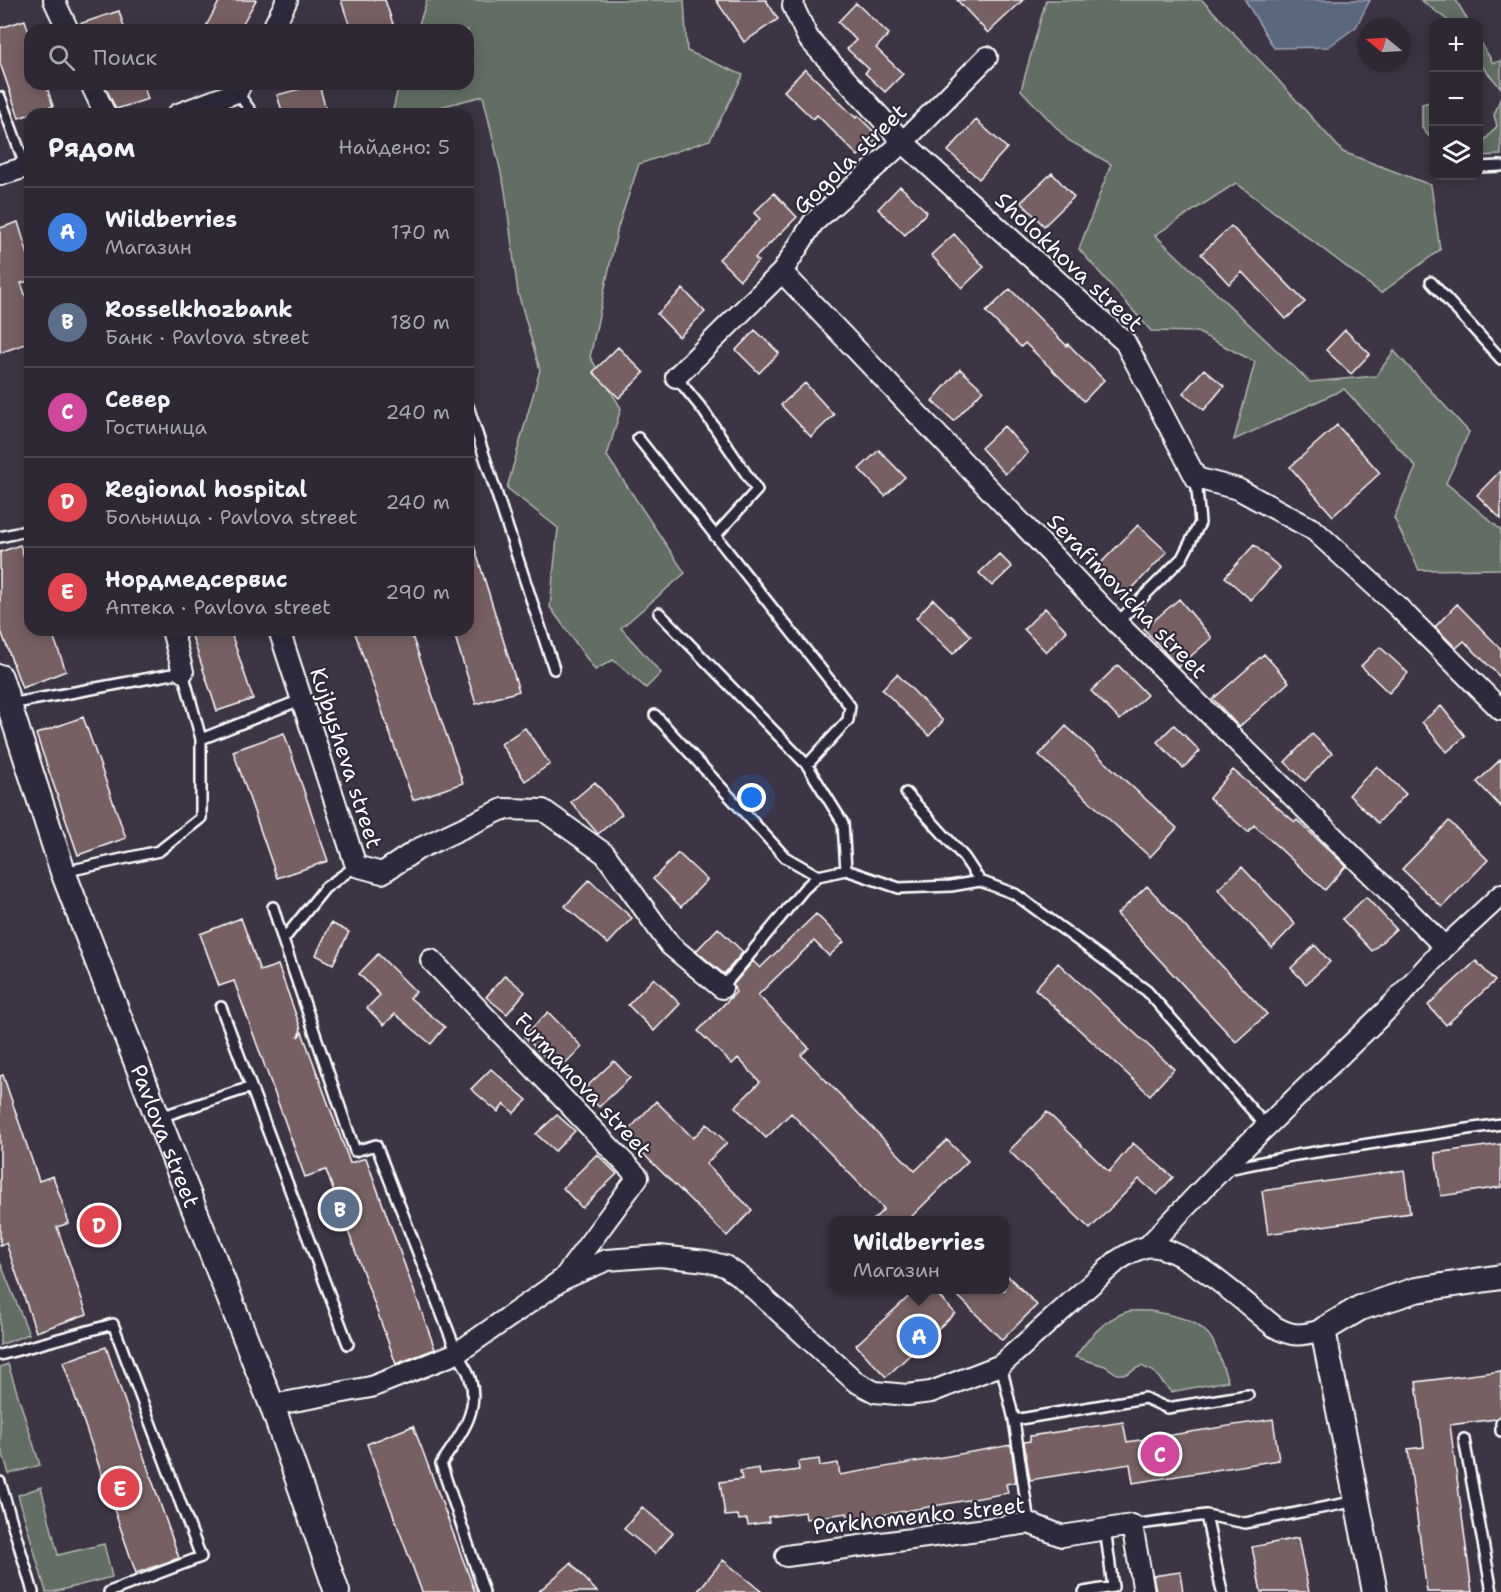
<!DOCTYPE html>
<html lang="ru">
<head>
<meta charset="utf-8">
<style>
  body { margin:0; font-family:"Shantell Sans",sans-serif; background:#3a3440; color:#f1f3f6 }
  .controls { position:absolute; right:18px; top:18px; display:grid; overflow:hidden; border-radius:12px; box-shadow:0 3px 15px #0003 }
  .controls button { width:54px; height:54px; display:grid; place-items:center; padding:0; border:0; border-bottom:2px solid #49444f; background:#2e2834; color:#f1f3f6; font:30px sans-serif }
  .compass { position:absolute; left:1357px; top:18px; width:54px; height:54px; border-radius:50%; background:#2e2834; box-shadow:0 3px 15px #0003; rotate:288deg }
  .you { position:absolute; left:752px; top:798px; width:21px; height:21px; margin:-15px; border:4px solid #fff; border-radius:50%; background:#1a73e8; box-shadow:0 0 0 9px #1a73e833 }
  .badge { display:grid; place-items:center; width:39px; height:39px; border-radius:50%; background:#bca0f2; color:#fff; font-size:20px; font-weight:700 }
  .pin { position:absolute; translate:-50% -50%; border:3px solid #fff; box-shadow:0 2px 6px #0006 }
  .popup { position:absolute; left:829px; top:1216px; width:180px; height:78px; box-sizing:border-box; display:grid; place-content:center; border-radius:12px; background:#2e2834; filter:drop-shadow(0 2px 4px #0005); font-size:20px; white-space:nowrap; color:#a7a6ac }
  .popup b { font-size:22px; color:#f1f3f6 }
  .popup::after { content:''; position:absolute; left:50%; top:100%; margin-left:-12px; border:12px solid transparent; border-top-color:#2e2834 }
  .list { margin:0; padding:0; list-style:none }
  h2 { display:flex; justify-content:space-between; align-items:center; height:78px; margin:0; padding:0 24px; font-size:26px }
  h2 small { font-size:20px; font-weight:400; color:#a7a6ac }
  .list li { display:grid; grid-template-columns:39px 1fr auto; gap:18px; align-items:center; box-sizing:border-box; height:90px; padding:0 24px; border-top:2px solid #49444f }
  .list b { display:block; font-size:22px; white-space:nowrap }
  .list p { margin:0; font-size:20px; white-space:nowrap; color:#a7a6ac }
  .list em { font-size:20px; font-style:normal; color:#a7a6ac }
  .icon { flex:none; width:33px; height:33px; fill:none; stroke:currentColor; stroke-width:2; stroke-linecap:round; stroke-linejoin:round }
  .map { position:relative; flex:none; width:1501px; height:1592px; overflow:hidden }
  .search { position:absolute; background:#2e2834; box-shadow:0 3px 15px #0003; left:24px; top:24px; width:450px; height:66px; display:flex; align-items:center; gap:15px; box-sizing:border-box; padding:0 21px; border-radius:18px; color:#a7a6ac; font-size:22px }
  .panel { position:absolute; background:#2e2834; box-shadow:0 3px 15px #0003; left:24px; top:108px; width:450px; height:528px; border-radius:18px }
  .map>svg:first-child { display:block }
  .green { fill:#626e63; stroke:#b0b6b1; stroke-width:1.5 }
  .water { fill:#5a677e; stroke:#9ca4b2; stroke-width:1.5 }
  .building { fill:#766064; stroke:#fff; stroke-width:1.5 }
  .lines { fill:none; stroke-linecap:round; stroke-linejoin:round }
  .service-casing { stroke:#fff; stroke-width:14 }
  .minor-casing { stroke:#fff; stroke-width:24 }
  .tertiary-casing { stroke:#fff; stroke-width:28 }
  .service { stroke:#2f2a3d; stroke-width:9 }
  .minor { stroke:#2f2a3d; stroke-width:20 }
  .tertiary { stroke:#2f2a3d; stroke-width:24 }
  .labels { text-anchor:middle; dominant-baseline:central; stroke-width:4.5; stroke-linejoin:round; paint-order:stroke }
  .street-label { font-size:22px; fill:#fff; stroke:#2f2a3d }
</style>
</head>
<body>
<div class="map">
<svg width="1501" height="1592" viewBox="0 0 1501 1592">
  <rect width="100%" height="100%" fill="#3d3545"/>
  <filter id="ink" filterUnits="userSpaceOnUse"><feTurbulence type="fractalNoise" baseFrequency=".0167" numOctaves="2"/><feDisplacementMap in="SourceGraphic" scale="12" xChannelSelector="R" yChannelSelector="G"/><feConvolveMatrix kernelMatrix="1 2 1 2 8 2 1 2 1" color-interpolation-filters="sRGB"/></filter>
  <g filter="url(#ink)">
    <path class="green" d="M427,0h257l3,51 56,24 -33,65 -71,24 -21,63 -28,130 31,51 -14,48 78,117 -64,55 40,45 -15,15 -33,-28 -18,10 -45,-63 8,-79 -51,-40 33,-118 -22,-77 -13,-103 -22,-94 -70,18h-21l7,-30h69v-54h-51z
      M1046,0h156l67,70 74,82 88,33 9,65 -59,43 -145,-110 -81,52 155,147 66,-6 18,-25 75,81 -23,51 55,47v39l-82,1 -25,-52 22,-51 -72,-78 -110,51 21,-78 -58,-30 -46,-1 -72,-82 32,-85 -43,-24 -47,-50z
      M1421,0h35l13,22h-19z
      M1478,38l15,25 8,-2v27l-22,-25z
      M1501,97v58l-22,1v-18l6,2 12,-14 -3,-11z
      M1433,101h1l-1,40 -11,-13v-24z
      M0,1262l29,72 -29,11z
      M1150,1311c22,4 51,8 63,30 6,13 10,27 15,40l-57,11 -18,-21 -12,-5 -15,8h-9l-12,-8 -30,-9c14,-19 28,-37 51,-45 7,-2 17,-1 24,-1z
      M8,1364l32,101 -31,9 -9,-30v-77z
      M41,1487l17,68 46,-11 8,33 -59,15h-7l-28,-97z"/>
    <path class="water" d="M1245,0h125l-14,27 -28,20 -54,1z"/>
    <path class="building" d="M220,0h36l-17,30h-35z
      M341,0h44l10,30h-44z
      M716,0h50l12,19 -34,23z
      M957,0h66l-35,33z
      M856,3l33,31 -13,14 27,26 -18,18 -20,-19 4,-4 -22,-20 9,-9 -18,-18z
      M119,11l6,19h-45l-1,-6z
      M25,20l5,16v48h16l7,22 -34,12 -19,-55v-35z
      M805,69l51,49 2,-2 21,21 -21,19 -41,-41 -4,4 -29,-28z
      M104,84h39l5,15 -32,10z
      M319,84l8,30h-44l-6,-19z
      M976,120l31,28 -28,31 -31,-28z
      M1052,173l22,24 -30,29 -23,-24z
      M900,186l27,26 -22,23 -27,-26z
      M774,193l23,24 -42,41 3,3 -18,19 -21,-21 41,-40 -6,-6z
      M18,222l12,39v20l-9,2 9,25v34l-30,11v-125z
      M1231,226l74,76 -19,17 -44,-47 -13,12 -28,-30z
      M954,234l30,33 -22,21 -31,-33z
      M683,289l22,23 -26,25 -22,-23z
      M1010,289l57,57 1,-2 36,36 -20,21 -59,-58 -4,4 -35,-35z
      M755,330l24,23 -20,20 -23,-23z
      M1345,330l25,24 -19,20 -25,-24z
      M618,347l26,26 -25,25 -26,-26z
      M960,369l23,21 -29,31 -22,-20z
      M1204,369l20,17 -20,24 -21,-17z
      M805,383l29,32 -23,22 -30,-32z
      M1337,425l43,48 -47,43 -43,-49z
      M1004,426l24,27 -23,21 -24,-26z
      M879,450l26,27 -20,19 -26,-27z
      M1501,470v49l-24,-24z
      M1138,525l29,27 -44,46 -29,-28z
      M472,539l47,152 -43,13 -23,-74h15v-90z
      M20,545l10,28v57h21l15,41 -44,17 -22,-60v-76z
      M1254,545l26,23 -29,32 -26,-23z
      M999,554l13,13 -20,19 -13,-13z
      M933,599l38,37 -18,18 -37,-36z
      M1179,599l33,39 -34,29 -34,-38z
      M1457,604l44,45v29l-37,-37 -8,7 -21,-21z
      M1045,608l22,23 -21,21 -22,-23z
      M190,630h40l23,69 -36,12z
      M354,630h56l53,153 -50,17z
      M1380,647l28,26 -19,20 -28,-27z
      M1264,654l25,28 -50,45 -26,-28z
      M1118,665l29,30 -27,25 -29,-29z
      M897,674l46,47 -14,15 -47,-47z
      M1441,706l24,30 -18,16 -25,-30z
      M83,717l43,121 -48,17 -42,-121z
      M1174,725l26,26 -17,17 -26,-26z
      M1066,726l111,102 -27,29 -111,-102z
      M525,728l25,36 -25,17 -24,-37z
      M284,733l44,128 -51,17 -44,-127z
      M1312,734l20,19 -27,28 -20,-19z
      M1501,759v48l-24,-25z
      M1377,766l29,28 -28,29 -29,-28z
      M1233,770l62,52 2,-2 49,46 -21,24 -71,-65 -6,7 -39,-34z
      M595,782l27,32 -24,20 -27,-32z
      M1449,821l39,39 -46,47 -40,-38z
      M678,853l29,27 -26,27 -28,-28z
      M1242,867l53,57 -23,24 -54,-59z
      M589,880l43,38 -24,26 -43,-38z
      M1147,886l120,128 -31,28 -119,-128z
      M1366,897l30,32 -24,22 -30,-32z
      M816,914l28,28 -15,14 -15,-15 -56,54 51,53 -8,7 114,116 32,-31 21,21 -61,60h-35l12,-12 -93,-96 -25,25 -31,-31 25,-25 -22,-24 -6,6 -34,-33 38,-39 -3,-7 20,-24 7,7z
      M241,918l19,53 18,-6 23,64 -3,8 4,-5 48,131 16,-5 69,191 -39,15 -70,-194 -21,7 -71,-196 -15,5 -19,-52z
      M331,923l18,9 -16,32 -17,-9z
      M718,928l25,24 -19,22 -28,-23z
      M1315,945l15,17 -24,22 -15,-16z
      M378,954l38,38 -6,6 35,29 -14,17 -36,-30 -11,11 -17,-17 13,-13 -21,-21z
      M1476,961l19,20 -49,44 -18,-20z
      M1058,963l116,106 -24,26 -115,-106z
      M505,975l20,17 -18,22 -21,-17z
      M654,978l26,26 -26,27 -26,-26z
      M548,1012l34,35 -24,23 -34,-34z
      M614,1061l16,17 -31,29 -16,-17z
      M491,1069l36,31 -13,13 -10,-9 -6,8 -27,-23z
      M3,1075l36,106 14,-5 16,47 -12,4 30,87 -51,18 -30,-89 -6,2v-169z
      M656,1101l37,37 14,-14 20,19 -21,21 46,46 -25,26 -103,-101z
      M1047,1112l62,60 24,-29 40,34 -16,18 -18,-16 -49,50 -81,-78z
      M557,1115l18,16 -20,20 -19,-17z
      M1501,1144v43l-60,9 -6,-43z
      M597,1154l20,20 -35,34 -19,-20z
      M1404,1170l6,43 -142,21 -6,-43z
      M1005,1273l32,32 -35,35 -50,-50h53z
      M916,1290h17l22,23 -69,64 -30,-32z
      M106,1347l73,211 -43,15 -73,-211z
      M1501,1371v45l-5,3 -46,6 22,167h-45l-19,-143 16,-2 -8,-65z
      M1273,1419l6,41 -146,23 -3,-19 -100,16 -6,-38 6,-1v-5l93,-14 4,20z
      M413,1426l9,23 53,143h-53l-55,-148z
      M1011,1445l5,37 -10,2 2,9 -159,28 -2,-8 -41,6 -1,-7 -37,5 1,5 -21,3 -1,-6 -8,1 -1,-5 -13,1 -5,-34 22,-3 -2,-8 19,-3 1,7 39,-5 -1,-8 21,-3 1,7 18,-3 2,12z
      M642,1507l31,26 -18,21 -31,-25z
      M1298,1538l11,54h-48l-9,-45z
      M723,1560l39,32h-65z
      M571,1563l26,29h-59z
      M1180,1572l3,20h-27l-3,-16z"/>
    <g class="lines">
      <g class="service-casing">
        <path id="service" d="M237,92l16,22
          M0,97l26,71
          M1478,167l23,-1
          M1431,282l70,77
          M676,377l27,33 54,80 -42,46
          M468,406l86,263
          M638,438l212,268 -2,14 -41,45
          M0,537l30,-7
          M659,613l148,152 36,58 3,47
          M1117,623l65,-65 18,-35 -4,-45
          M10,704l173,-32 18,67
          M655,715l130,142 33,19
          M906,793l58,64 16,24
          M63,872l96,-21 42,-33v-79l102,-40
          M273,907l10,33 72,211 21,-6 81,208c4,8 11,16 13,25 11,34 -12,60 -29,86l43,128
          M283,940l42,-52 31,-22
          M722,988l82,-99 14,-13 28,-6 53,18 52,-2 29,-5 35,13 132,97 119,135
          M221,1007l127,337
          M160,1117l91,-30
          M1228,1169l68,-14 205,-31
          M0,1355l113,-31 88,233 -92,35
          M1001,1365l13,55 15,103
          M1014,1420l131,-22 22,10 81,-13
          M1501,1423v8
          M1464,1439l28,153
          M0,1482l33,110
          M1206,1515l16,77
          M1132,1525l74,-10 39,8 112,-22
          M1084,1592l29,-5 -8,-59"/>
      </g>
      <g class="minor-casing">
        <path id="minor" d="M54,0l14,30
          M794,0l-1,6 15,32 95,104 222,200 71,136 42,11 76,41 82,75 105,105
          M272,30l15,-30
          M91,84l14,30
          M178,114l59,-22 4,-8
          M0,175l30,-9
          M782,272l335,351 328,324
          M676,377l106,-105 31,-49 90,-81 84,-85
          M172,630l11,42
          M279,630l77,236 26,7 36,-24 85,-40 40,1 62,44 65,91 52,43
          M431,960l207,217 -75,102
          M1148,1246l72,-75 172,-166 53,-58 56,-52
          M272,1405l99,-18 86,-34 106,-74 44,-19 53,-4 46,5 19,5 16,11 115,105 19,10 32,3 24,-3 70,-27 116,-104c9,-6 19,-12 29,-14 33,-6 102,59 129,80 19,11 28,8 48,3
          M786,1556l243,-33 33,13 70,-11 12,67"/>
      </g>
      <g class="tertiary-casing">
        <g id="tertiary">
          <path id="s1" d="M0,677l63,195 95,246 114,287 65,187"/>
          <path d="M1375,1592l-52,-262 37,-22 56,-18 85,-13"/>
        </g>
      </g>
      <use href="#service" class="service"/>
      <use href="#minor" class="minor"/>
      <use href="#tertiary" class="tertiary"/>
    </g>
  </g>
  <g class="labels">
    <g class="street-label">
      <text transform="translate(850 159) rotate(-44)">Gogola street</text>
      <text transform="translate(1069 262) rotate(43)">Sholokhova street</text>
      <text transform="translate(1127 596) rotate(46)">Serafimovicha street</text>
      <text transform="translate(346 758) rotate(72)">Kujbysheva street</text>
      <text transform="translate(583 1085) rotate(47)">Furmanova street</text>
      <text stroke="none"><textPath href="#s1" startOffset="488">Pavlova street</textPath></text>
      <text transform="translate(919 1516) rotate(-6)">Parkhomenko street</text>
    </g>
  </g>
</svg>
<div class="controls">
<button>+</button>
<button>−</button>
<button><svg class="icon" aria-label="layers" viewBox="0 0 24 24"><path d="M12 4l9 5-9 5-9-5zM3 14l9 5 9-5"/></svg></button>
</div>
<svg class="compass" viewBox="-18 -18 36 36"><path d="M0-13l5 13h-10z" fill="#e53935"/><path d="M0 13l5-13h-10z" fill="#a7a6ac"/></svg>
<div class="you"></div>
<div class="pin badge" style="left:919px;top:1336px;background:#3f7fe0">A</div>
<div class="popup"><b>Wildberries</b>Магазин</div>
<div class="pin badge" style="left:340px;top:1209px;background:#5c6f8a">B</div>
<div class="pin badge" style="left:1160px;top:1454px;background:#d1479c">C</div>
<div class="pin badge" style="left:99px;top:1225px;background:#e0444e">D</div>
<div class="pin badge" style="left:120px;top:1488px;background:#e0444e">E</div>
<div class="search"><svg class="icon" aria-label="search" viewBox="0 0 24 24"><circle cx="10" cy="10" r="6"/><path d="M15 15l6 6"/></svg>Поиск</div>
<section class="panel">
<h2>Рядом<small>Найдено: 5</small></h2>
<ul class="list">
<li><span class="badge" style="background:#3f7fe0">A</span><div><b>Wildberries</b><p>Магазин</p></div><em>170 m</em></li>
<li><span class="badge" style="background:#5c6f8a">B</span><div><b>Rosselkhozbank</b><p>Банк · Pavlova street</p></div><em>180 m</em></li>
<li><span class="badge" style="background:#d1479c">C</span><div><b>Север</b><p>Гостиница</p></div><em>240 m</em></li>
<li><span class="badge" style="background:#e0444e">D</span><div><b>Regional hospital</b><p>Больница · Pavlova street</p></div><em>240 m</em></li>
<li><span class="badge" style="background:#e0444e">E</span><div><b>Нордмедсервис</b><p>Аптека · Pavlova street</p></div><em>290 m</em></li>
</ul>
</section>
</div>
</body>
</html>
